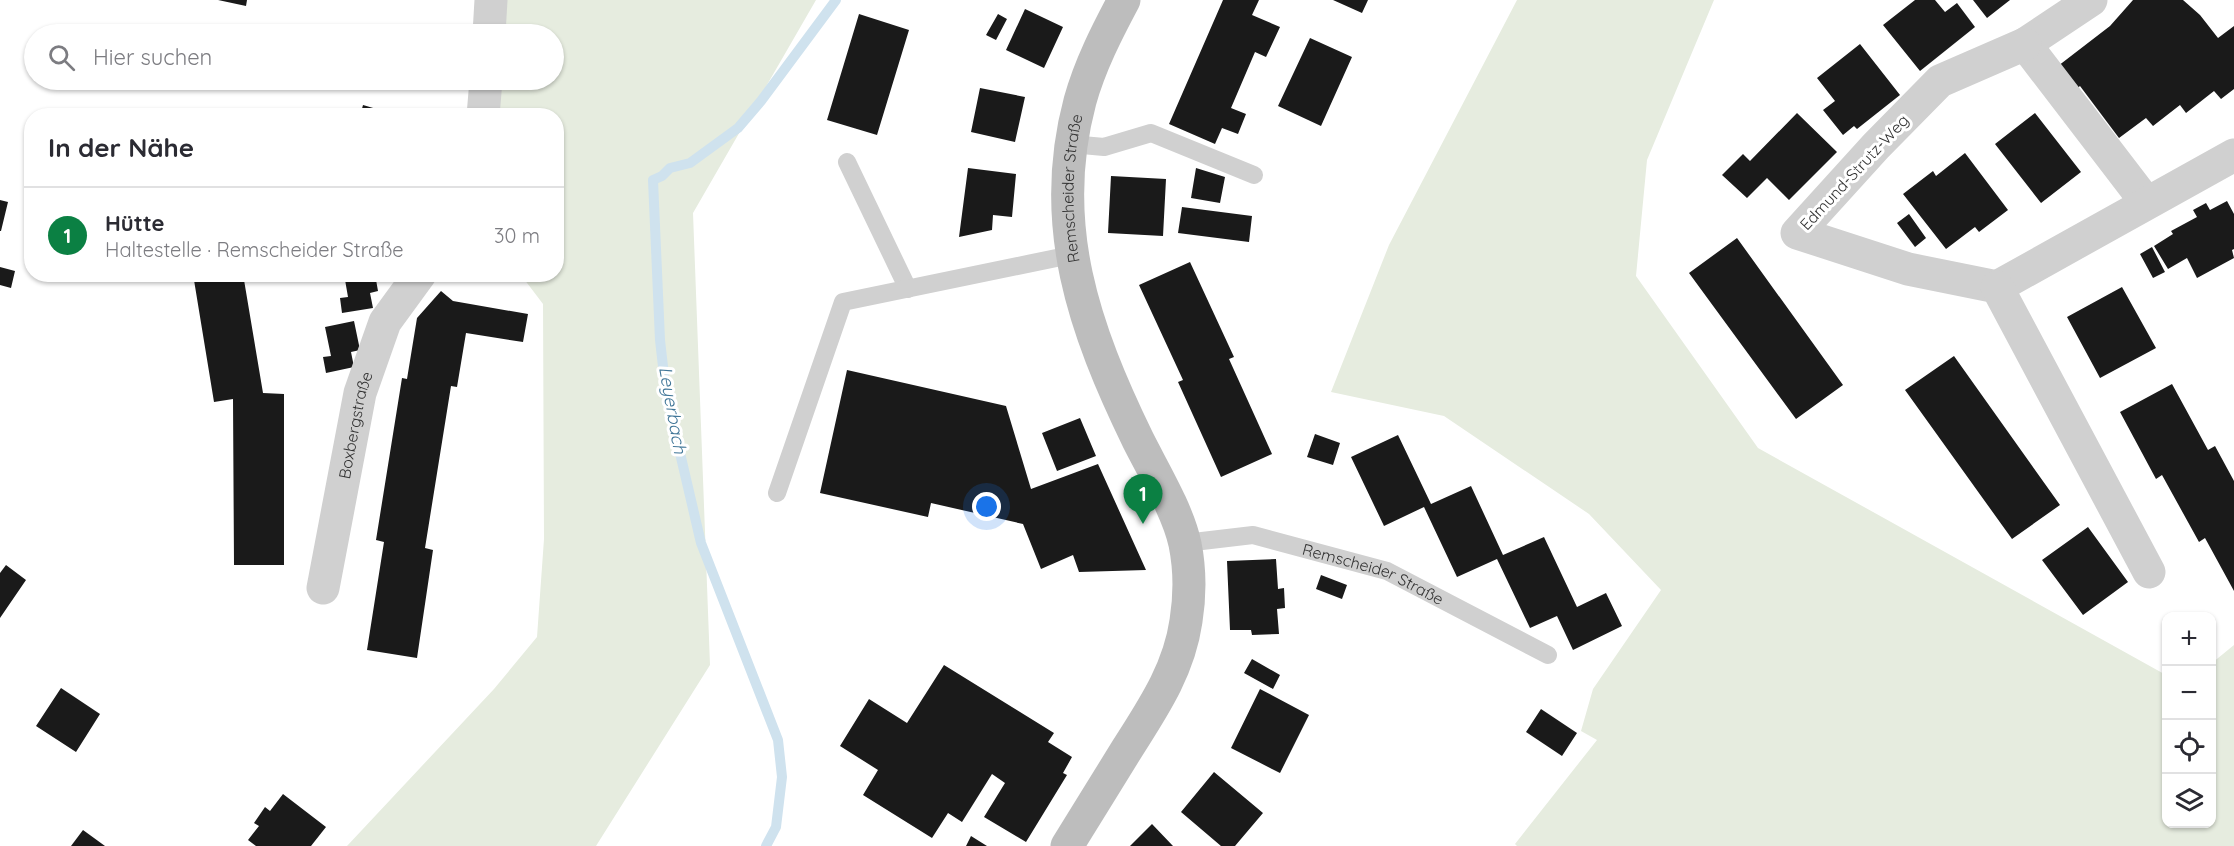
<!DOCTYPE html>
<html lang="de">
<head>
<meta charset="utf-8">
<style>
  body { margin:0; font-family:Quicksand,sans-serif; background:#f7f7f7; color:#2b2b33 }
  .controls { position:absolute; right:18px; bottom:18px; display:grid; overflow:hidden; border-radius:12px; box-shadow:0 2px 4px #0004 }
  .controls button { width:54px; height:54px; display:grid; place-items:center; padding:0; border:0; border-bottom:2px solid #e1e1e2; background:#fff; color:#2b2b33; font:30px sans-serif }
  .you { position:absolute; left:987px; top:507px; width:21px; height:21px; margin:-15px; border:4px solid #fff; border-radius:50%; background:#1a73e8; box-shadow:0 0 0 9px #1a73e833 }
  .badge { display:grid; place-items:center; width:39px; height:39px; border-radius:50%; background:#0b8043; color:#fff; font-size:20px; font-weight:700 }
  .pin { position:absolute; translate:-50% -50px; filter:drop-shadow(0 2px 3px #0008) }
  .pin::after { content:''; position:absolute; top:32px; width:21px; height:18px; background:inherit; clip-path:polygon(0 0,100% 0,50% 100%) }
  .list { margin:0; padding:0; list-style:none }
  h2 { display:flex; justify-content:space-between; align-items:center; height:78px; margin:0; padding:0 24px; font-size:26px }
  h2 small { font-size:20px; font-weight:400; color:#7c7c81 }
  .list li { display:grid; grid-template-columns:39px 1fr auto; gap:18px; align-items:center; box-sizing:border-box; height:96px; padding:0 24px; border-top:2px solid #e1e1e2 }
  .list b { display:block; font-size:22px; white-space:nowrap }
  .list p { margin:0; font-size:20px; white-space:nowrap; color:#7c7c81 }
  .list em { font-size:20px; font-style:normal; color:#7c7c81 }
  .icon { flex:none; width:33px; height:33px; fill:none; stroke:currentColor; stroke-width:2; stroke-linecap:round; stroke-linejoin:round }
  .map { position:relative; flex:none; width:2234px; height:846px; overflow:hidden }
  .search { position:absolute; background:#fff; box-shadow:0 2px 4px #0004; left:24px; top:24px; width:540px; height:66px; display:flex; align-items:center; gap:15px; box-sizing:border-box; padding:0 21px; border-radius:33px; color:#7c7c81; font-size:22px }
  .panel { position:absolute; background:#fff; box-shadow:0 2px 4px #0004; left:24px; top:108px; width:540px; height:174px; border-radius:24px }
  .map>svg:first-child { display:block }
  .green { fill:#e6ecdf }
  .lines { fill:none; stroke-linecap:round; stroke-linejoin:round }
  .stream { stroke:#cfe2ee; stroke-width:10 }
  .building { fill:#1a1a1a }
  .lane { stroke:#d0d0d0; stroke-width:18 }
  .street { stroke:#d0d0d0; stroke-width:33 }
  .secondary { stroke:#bdbdbd; stroke-width:33 }
  .labels { text-anchor:middle; dominant-baseline:central; stroke-width:6; stroke-linejoin:round; paint-order:stroke }
  .street-label { font-size:16px; fill:#333; stroke:#fff }
  .water-label { font-size:18px; font-style:italic; fill:#3f7597; stroke:#fff }
</style>
</head>
<body>
<div class="map">
<svg width="2234" height="846" viewBox="0 0 2234 846">
  <rect width="100%" height="100%" fill="#fff"/>
  <path class="green" d="M504,0h312l-123,213 17,452 -114,181h-249l147,-157 43,-52 7,-98 -1,-235 -22,-29 35,-1v-158l-63,-1 4,-35h57v-46h-53z
    M1517,0h197l-67,160 -11,116 122,172 408,227v149h46v-161l22,-18v201h-717l-2,-2 82,-104 -16,-9 12,-42 68,-99 -72,-76 -145,-98 -113,-24 58,-147z"/>
  <g class="lines">
    <path class="stream" d="M766,846l10,-19 6,-50 -4,-37 -77,-197 -35,-150 -6,-53 -7,-160 9,-4 8,-8 20,-5 48,-35 23,-27 75,-101"/>
  </g>
  <path class="building" d="M218,0h29l-1,6z
    M1223,0h36l-7,15 28,12 -14,30 -11,-5 -24,56 15,6 -8,20 -16,-6 -7,16 -46,-20z
    M1333,0h35l-6,13z
    M1915,0h20l10,12 12,-9 18,24 -55,44 -37,-46z
    M1973,0h37l-23,18z
    M2133,0h50l17,15 18,23 16,-12v63l-13,10 -7,-8 -28,22 -6,-8 -27,21 -7,-8 -27,20 -39,-52 -5,4 -17,-24 52,-40z
    M1025,9l38,18 -19,41 -38,-18z
    M859,14l50,16 -32,105 -50,-15z
    M998,14l9,5 -11,21 -10,-5z
    M1310,38l42,19 -31,69 -43,-20z
    M1860,44l40,51 -43,34 -3,-3 -11,9 -20,-25 12,-9 -18,-23z
    M980,88l45,9 -10,45 -44,-10z
    M363,105l34,10v1h-37z
    M1797,113l40,39 -48,48 -22,-22 -20,20 -25,-23 21,-21 7,7z
    M2035,113l46,59 -40,31 -46,-59z
    M1965,153l43,57 -29,22 -4,-5 -29,22 -43,-55 30,-23 3,5z
    M968,168l48,6 -4,43 -19,-2 -1,15 -33,7z
    M1196,168l29,9 -5,26 -29,-5z
    M1111,176l55,3 -3,57 -55,-3z
    M0,200l8,2 -7,29h-1z
    M2227,201l7,13v35l-2,1 2,8 -37,20 -10,-20 -19,11 -14,-23 19,-12 -2,-3 26,-14 -4,-7 13,-7 4,7z
    M1182,207l70,9 -3,26 -71,-9z
    M1909,214l17,24 -11,9 -18,-24z
    M1737,238l106,147 -47,34 -107,-146z
    M2152,247l13,25 -12,6 -13,-24z
    M1190,262l44,95 -5,2 43,95 -51,23 -43,-95 5,-2 -44,-95z
    M0,267l15,4 -4,17 -11,-3z
    M193,274h50l20,119 21,1v171h-50l-1,-166 -19,3z
    M344,274h31l3,17 -8,2 3,15 -31,5 -2,-15 8,-1z
    M2122,287l34,61 -56,30 -33,-61z
    M441,291l12,10 75,13 -5,28 -57,-9 -9,54 -6,-1 -26,162 8,2 -16,108 -50,-8 17,-108 -8,-2 26,-162 5,1 10,-61z
    M354,321l6,29 -9,2 3,15 -28,6 -3,-16 8,-1 -6,-29z
    M1954,356l106,149 -48,34 -107,-149z
    M847,370l159,36 25,83 67,-25 48,106 -67,2 -6,-17 -32,14 -18,-45 -92,-21 -3,14 -108,-24z
    M2172,384l36,66 7,-4 19,35v110l-29,-53 -6,4 -37,-67 -6,4 -36,-67z
    M1080,418l16,38 -39,15 -15,-38z
    M1315,434l25,9 -7,22 -26,-8z
    M1398,435l33,69 40,-18 32,69 41,-18 33,70 29,-14 16,33 -49,24 -16,-34 -27,12 -33,-69 -40,18 -33,-70 -40,19 -33,-69z
    M2088,527l40,55 -45,33 -41,-55z
    M1276,559l2,30 6,-1 1,20 -8,1 2,25 -27,1 -1,-5h-21l-3,-69z
    M6,565l20,15 -26,38v-45z
    M1321,575l26,10 -5,14 -26,-10z
    M1252,659l28,16 -7,14 -29,-16z
    M944,665l110,68 -6,9 24,15 -9,16 4,2 -41,67 -42,-25 21,-34 -13,-9 -30,48 -14,-9 -16,25 -69,-43 15,-25 -38,-24 29,-47 38,24z
    M61,688l39,26 -24,38 -40,-26z
    M1260,689l49,26 -29,58 -49,-25z
    M1541,709l36,24 -15,23 -36,-24z
    M1214,772l49,41 -28,33h-14l-40,-34z
    M283,794l43,33 -15,19h-55l-8,-6 11,-14 -5,-3 11,-16 5,4z
    M1152,824l21,22h-43z
    M83,830l22,16h-34z
    M971,836l16,10h-21z"/>
  <g class="lines">
    <g class="lane">
      <path d="M1071,144l33,3 47,-14 103,42"/>
      <path d="M847,162l61,127"/>
      <path d="M777,493l66,-191 228,-47"/>
      <path id="s1" d="M1185,543l68,-8 134,36 161,84"/>
    </g>
    <g class="street">
      <path d="M2091,0l-66,44 121,158"/>
      <path d="M489,34l2,-34"/>
      <path d="M2025,44l-85,37 -64,65 -79,87 111,36 89,18 237,-132"/>
      <path d="M483,116l3,-36"/>
      <path d="M1997,287l152,285"/>
      <path id="s2" d="M323,588l37,-195 25,-71 35,-48"/>
    </g>
    <path class="secondary" id="s3" d="M1067,846c20,-32 40,-65 60,-97 26,-41 52,-79 59,-128 4,-25 4,-52 -1,-77 -7,-33 -32,-74 -47,-104 -54,-111 -91,-216 -58,-339 10,-36 27,-69 44,-101"/>
  </g>
  <g class="labels">
    <g class="street-label">
      <text transform="translate(1854 172) rotate(-47)">Edmund-Strutz-Weg</text>
      <text stroke="none"><textPath href="#s3" startOffset="712">Remscheider Straße</textPath></text>
      <text stroke="none"><textPath href="#s2" startOffset="166">Boxbergstraße</textPath></text>
      <text stroke="none"><textPath href="#s1" startOffset="195">Remscheider Straße</textPath></text>
    </g>
    <g class="water-label">
      <text transform="translate(673 410) rotate(80)">Leyerbach</text>
    </g>
  </g>
</svg>
<div class="controls">
<button>+</button>
<button>−</button>
<button><svg class="icon" aria-label="locate" viewBox="0 0 24 24"><circle cx="12" cy="12" r="6"/><path d="M12 2v4M12 18v4M2 12h4M18 12h4"/></svg></button>
<button><svg class="icon" aria-label="layers" viewBox="0 0 24 24"><path d="M12 4l9 5-9 5-9-5zM3 14l9 5 9-5"/></svg></button>
</div>
<div class="you"></div>
<div class="pin badge" style="left:1143px;top:524px">1</div>
<div class="search"><svg class="icon" aria-label="search" viewBox="0 0 24 24"><circle cx="10" cy="10" r="6"/><path d="M15 15l6 6"/></svg>Hier suchen</div>
<section class="panel">
<h2>In der Nähe<small></small></h2>
<ul class="list">
<li><span class="badge">1</span><div><b>Hütte</b><p>Haltestelle · Remscheider Straße</p></div><em>30 m</em></li>
</ul>
</section>
</div>
</body>
</html>
